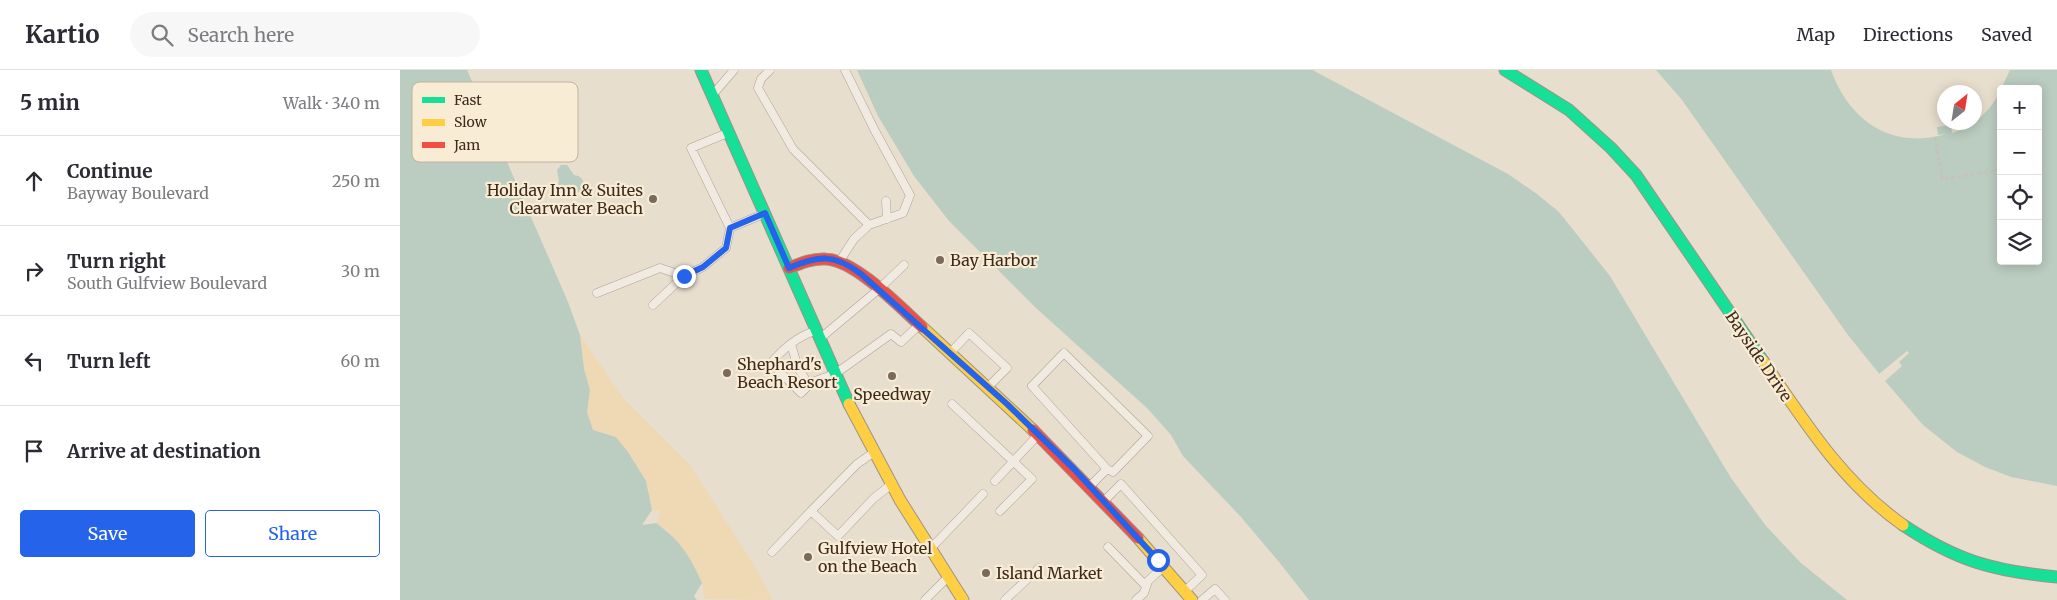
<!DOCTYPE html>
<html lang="en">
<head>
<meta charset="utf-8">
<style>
  body { margin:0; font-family:Merriweather,serif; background:#f7f7f7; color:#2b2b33 }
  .controls { position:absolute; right:15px; top:15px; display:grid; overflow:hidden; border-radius:5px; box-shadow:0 2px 12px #0003 }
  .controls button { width:45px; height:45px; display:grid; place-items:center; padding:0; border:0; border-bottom:1px solid #e1e1e2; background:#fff; color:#2b2b33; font:25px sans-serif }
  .compass { position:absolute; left:1537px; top:15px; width:45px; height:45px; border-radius:50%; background:#fff; box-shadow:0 2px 12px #0003; rotate:30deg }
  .stop { position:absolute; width:15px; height:15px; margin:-11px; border:4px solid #2563eb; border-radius:50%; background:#fff }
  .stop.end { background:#2563eb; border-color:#fff; box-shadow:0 1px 5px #0008 }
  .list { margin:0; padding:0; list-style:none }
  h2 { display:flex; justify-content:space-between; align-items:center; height:65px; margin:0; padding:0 20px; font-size:21px }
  h2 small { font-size:16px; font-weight:400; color:#7c7c81 }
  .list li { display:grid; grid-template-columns:32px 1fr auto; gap:15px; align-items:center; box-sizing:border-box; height:90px; padding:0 20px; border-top:1px solid #e1e1e2 }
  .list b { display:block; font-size:19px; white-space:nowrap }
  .list p { margin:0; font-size:16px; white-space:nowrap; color:#7c7c81 }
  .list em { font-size:16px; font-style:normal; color:#7c7c81 }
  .actions { display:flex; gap:10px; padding:15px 20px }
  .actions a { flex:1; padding:11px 0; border:1px solid #2563eb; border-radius:5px; text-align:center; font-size:18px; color:#2563eb }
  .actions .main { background:#2563eb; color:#fff }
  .icon { flex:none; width:28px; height:28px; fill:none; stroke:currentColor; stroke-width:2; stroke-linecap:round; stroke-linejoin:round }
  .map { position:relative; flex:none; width:1657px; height:530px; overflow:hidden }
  header { display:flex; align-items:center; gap:30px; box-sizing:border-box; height:70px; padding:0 25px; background:#fff; border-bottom:1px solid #e1e1e2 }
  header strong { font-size:24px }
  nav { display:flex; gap:28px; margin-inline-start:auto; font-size:18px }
  .search { width:350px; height:45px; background:#f7f7f7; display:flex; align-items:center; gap:12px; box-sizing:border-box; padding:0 18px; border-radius:28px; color:#7c7c81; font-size:19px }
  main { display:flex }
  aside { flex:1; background:#fff }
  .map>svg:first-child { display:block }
  .sand { fill:#eed9b4 }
  .water { fill:#bacdc0 }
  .pier { fill:#e8dece }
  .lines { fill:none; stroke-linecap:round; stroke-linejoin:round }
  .lane-casing { stroke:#aea398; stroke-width:9 }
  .fast-casing { stroke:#9d9387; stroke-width:13 }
  .slow-casing { stroke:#9d9387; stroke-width:13 }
  .jam-casing { stroke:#9d9387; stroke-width:13 }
  .path { stroke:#c9c1b7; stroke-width:2.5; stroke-dasharray:4 2.5; stroke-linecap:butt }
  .lane { stroke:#f0eae1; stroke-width:8 }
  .fast { stroke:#16e098; stroke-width:11 }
  .slow { stroke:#ffcf43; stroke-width:11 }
  .jam { stroke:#f24e42; stroke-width:11 }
  .route { stroke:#2563eb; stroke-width:6 }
  .poi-dot { fill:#7a6a5b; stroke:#f9ecd5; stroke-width:2 }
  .labels { text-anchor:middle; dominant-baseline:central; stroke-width:4.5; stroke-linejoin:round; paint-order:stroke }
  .poi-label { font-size:16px; fill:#3f2b1d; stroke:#f9ecd5; text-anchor:start }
  .street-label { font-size:16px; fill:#3f2b1d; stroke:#f9ecd5 }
  .key { fill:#f9ecd5; stroke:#c1b29e; stroke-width:1 }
  .key-label { font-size:14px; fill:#3f2b1d }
</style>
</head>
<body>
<header>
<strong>Kartio</strong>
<div class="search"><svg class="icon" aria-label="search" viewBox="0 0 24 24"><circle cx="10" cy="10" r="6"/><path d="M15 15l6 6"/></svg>Search here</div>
<nav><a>Map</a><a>Directions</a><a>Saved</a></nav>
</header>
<main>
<aside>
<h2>5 min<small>Walk · 340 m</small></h2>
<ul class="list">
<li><svg class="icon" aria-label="ahead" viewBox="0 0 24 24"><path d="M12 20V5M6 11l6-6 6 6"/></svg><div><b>Continue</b><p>Bayway Boulevard</p></div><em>250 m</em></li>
<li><svg class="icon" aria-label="right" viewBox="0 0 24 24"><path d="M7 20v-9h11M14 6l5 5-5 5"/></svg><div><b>Turn right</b><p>South Gulfview Boulevard</p></div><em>30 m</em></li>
<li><svg class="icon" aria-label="left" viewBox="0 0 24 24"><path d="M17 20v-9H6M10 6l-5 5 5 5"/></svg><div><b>Turn left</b></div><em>60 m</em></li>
<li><svg class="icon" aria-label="arrive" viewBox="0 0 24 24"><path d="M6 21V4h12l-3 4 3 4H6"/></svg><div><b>Arrive at destination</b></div></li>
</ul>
<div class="actions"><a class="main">Save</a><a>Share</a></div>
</aside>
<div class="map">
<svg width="1657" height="530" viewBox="0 0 1657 530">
  <rect width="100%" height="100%" fill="#e8dece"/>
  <path class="sand" d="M180,265l43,63 67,67 64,100 19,35 -68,-1 -3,-16 -34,-52 -12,-8 5,-12 -9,-1 -6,-29 -18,-29 -12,-15 -23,-7 -6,-18 3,-22 -6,-21z"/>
  <path class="water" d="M0,0h67l101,232 12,33 4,34 6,21 -3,22 6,18 23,7 12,15 18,29 6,29 -10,15 14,-2c25,18 34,33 46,60l-8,13 3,4h-297z
    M457,0h456l5,3 190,101 29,20 22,18 51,64 121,202 35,48 35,37 46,37h-538l-30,-38 -38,-45 -58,-61 -12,-21 -23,-26 -112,-101 -87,-87 -35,-45 -36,-60z
    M1256,0h175c18,51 61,80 115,64l-8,1 -1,-8 14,-2 1,8c22,-6 39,-23 49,-43v171h37v-172h-37l9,-19h47v416l-46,-9 -26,-10 -28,-15 -34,-27 -38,-44 -37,-46 -166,-235z
    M161,95h6l7,10c8,1 11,6 9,13l-10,9 -3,-1 -8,1 -6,-6 3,-10 -2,-11z"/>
  <path class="pier" d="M1507,281l2,2 -10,9 3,4 -17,15 -6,-7z"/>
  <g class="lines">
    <g class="lane-casing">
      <path id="lane" d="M370,0l-9,9 -3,9 35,61 76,76
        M315,22l19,-22
        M486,131l1,18
        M330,158l31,-13
        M441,189l13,-20 15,-14 34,-12 7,-18 -35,-64 -30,-61
        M197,223l63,-25 24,8
        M253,235l31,-29 19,-9 23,-19 4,-20 -39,-80 34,-14
        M412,262c-17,6 -29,17 -41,31l30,30 11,-11 23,-8 56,-40 10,8 17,-16
        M423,266l56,-47 25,-24
        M391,274l7,24 11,17
        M553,280l16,-17 38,35 -17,17
        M664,283l84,83 -35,36 -6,-3 -75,-83z
        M552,334l80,75 -32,32
        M470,385l-13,9 -46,47 27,25 36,-38 14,-11
        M595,411l42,-45
        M691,415l16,-16
        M705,430l16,-16 81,91 -16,15
        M533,476l50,-52
        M708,477l38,39
        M372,482l39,-41
        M525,530l21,-21
        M605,530l34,-32
        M736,530l8,-7 4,-12 14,-13
        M802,530l13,-11 10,11"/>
    </g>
    <g class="fast-casing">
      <path id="fast" d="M301,0l148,334
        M1105,0l64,40 42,38 25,27 127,186
        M1503,455c54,36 90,46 154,52"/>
    </g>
    <g class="slow-casing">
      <path id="slow" d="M522,257l111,103
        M1363,291c41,60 79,121 140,164
        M449,334l51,96 63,100
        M738,468l54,62"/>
    </g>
    <g class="jam-casing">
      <path id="jam" d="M389,198c12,-5 24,-10 37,-9 29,1 74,48 96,68
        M633,360l105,108"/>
    </g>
    <path class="path" d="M1602,18l1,1
      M1535,67l7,42 59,-9"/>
    <use href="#lane" class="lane"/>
    <use href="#fast" class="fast"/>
    <use href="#slow" class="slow"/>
    <use href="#jam" class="jam"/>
  </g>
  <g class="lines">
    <path class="route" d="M284,206l19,-9 23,-19 4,-20 35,-15 24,55c30,-13 46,-14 72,6l146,130 67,65 84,91"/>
  </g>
  <g class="poi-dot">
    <circle cx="253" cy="129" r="5"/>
    <circle cx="540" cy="190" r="5"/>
    <circle cx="327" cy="303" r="5"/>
    <circle cx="492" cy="306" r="5"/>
    <circle cx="408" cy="487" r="5"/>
    <circle cx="586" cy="503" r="5"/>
  </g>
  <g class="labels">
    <g class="poi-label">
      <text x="243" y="120" text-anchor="end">Holiday Inn &amp; Suites<tspan x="243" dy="18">Clearwater Beach</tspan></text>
      <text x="550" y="190">Bay Harbor</text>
      <text x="337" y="294">Shephard's<tspan x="337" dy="18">Beach Resort</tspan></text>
      <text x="492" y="324" text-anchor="middle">Speedway</text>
      <text x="418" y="478">Gulfview Hotel<tspan x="418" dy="18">on the Beach</tspan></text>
      <text x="596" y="503">Island Market</text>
    </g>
    <g class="street-label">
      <text transform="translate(1359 286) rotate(56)">Bayside Drive</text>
    </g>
  </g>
  <rect x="12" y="12" width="166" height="80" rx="8" class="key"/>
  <rect x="22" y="27" width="23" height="6" fill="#16e098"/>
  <rect x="22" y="49" width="23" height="7" fill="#ffcf43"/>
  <rect x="22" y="72" width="23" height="6" fill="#f24e42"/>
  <g class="key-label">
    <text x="54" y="35">Fast</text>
    <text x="54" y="57">Slow</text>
    <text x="54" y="80">Jam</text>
  </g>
</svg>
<div class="controls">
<button>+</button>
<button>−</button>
<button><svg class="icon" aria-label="locate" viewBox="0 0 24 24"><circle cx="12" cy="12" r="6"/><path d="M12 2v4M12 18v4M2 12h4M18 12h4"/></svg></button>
<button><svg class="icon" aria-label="layers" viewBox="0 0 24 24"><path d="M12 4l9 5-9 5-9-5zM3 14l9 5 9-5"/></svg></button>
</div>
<svg class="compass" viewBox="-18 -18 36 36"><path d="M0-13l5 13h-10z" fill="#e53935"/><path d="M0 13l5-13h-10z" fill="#7c7c81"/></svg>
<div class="stop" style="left:758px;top:490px"></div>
<div class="stop end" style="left:284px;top:206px"></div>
</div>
</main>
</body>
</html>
